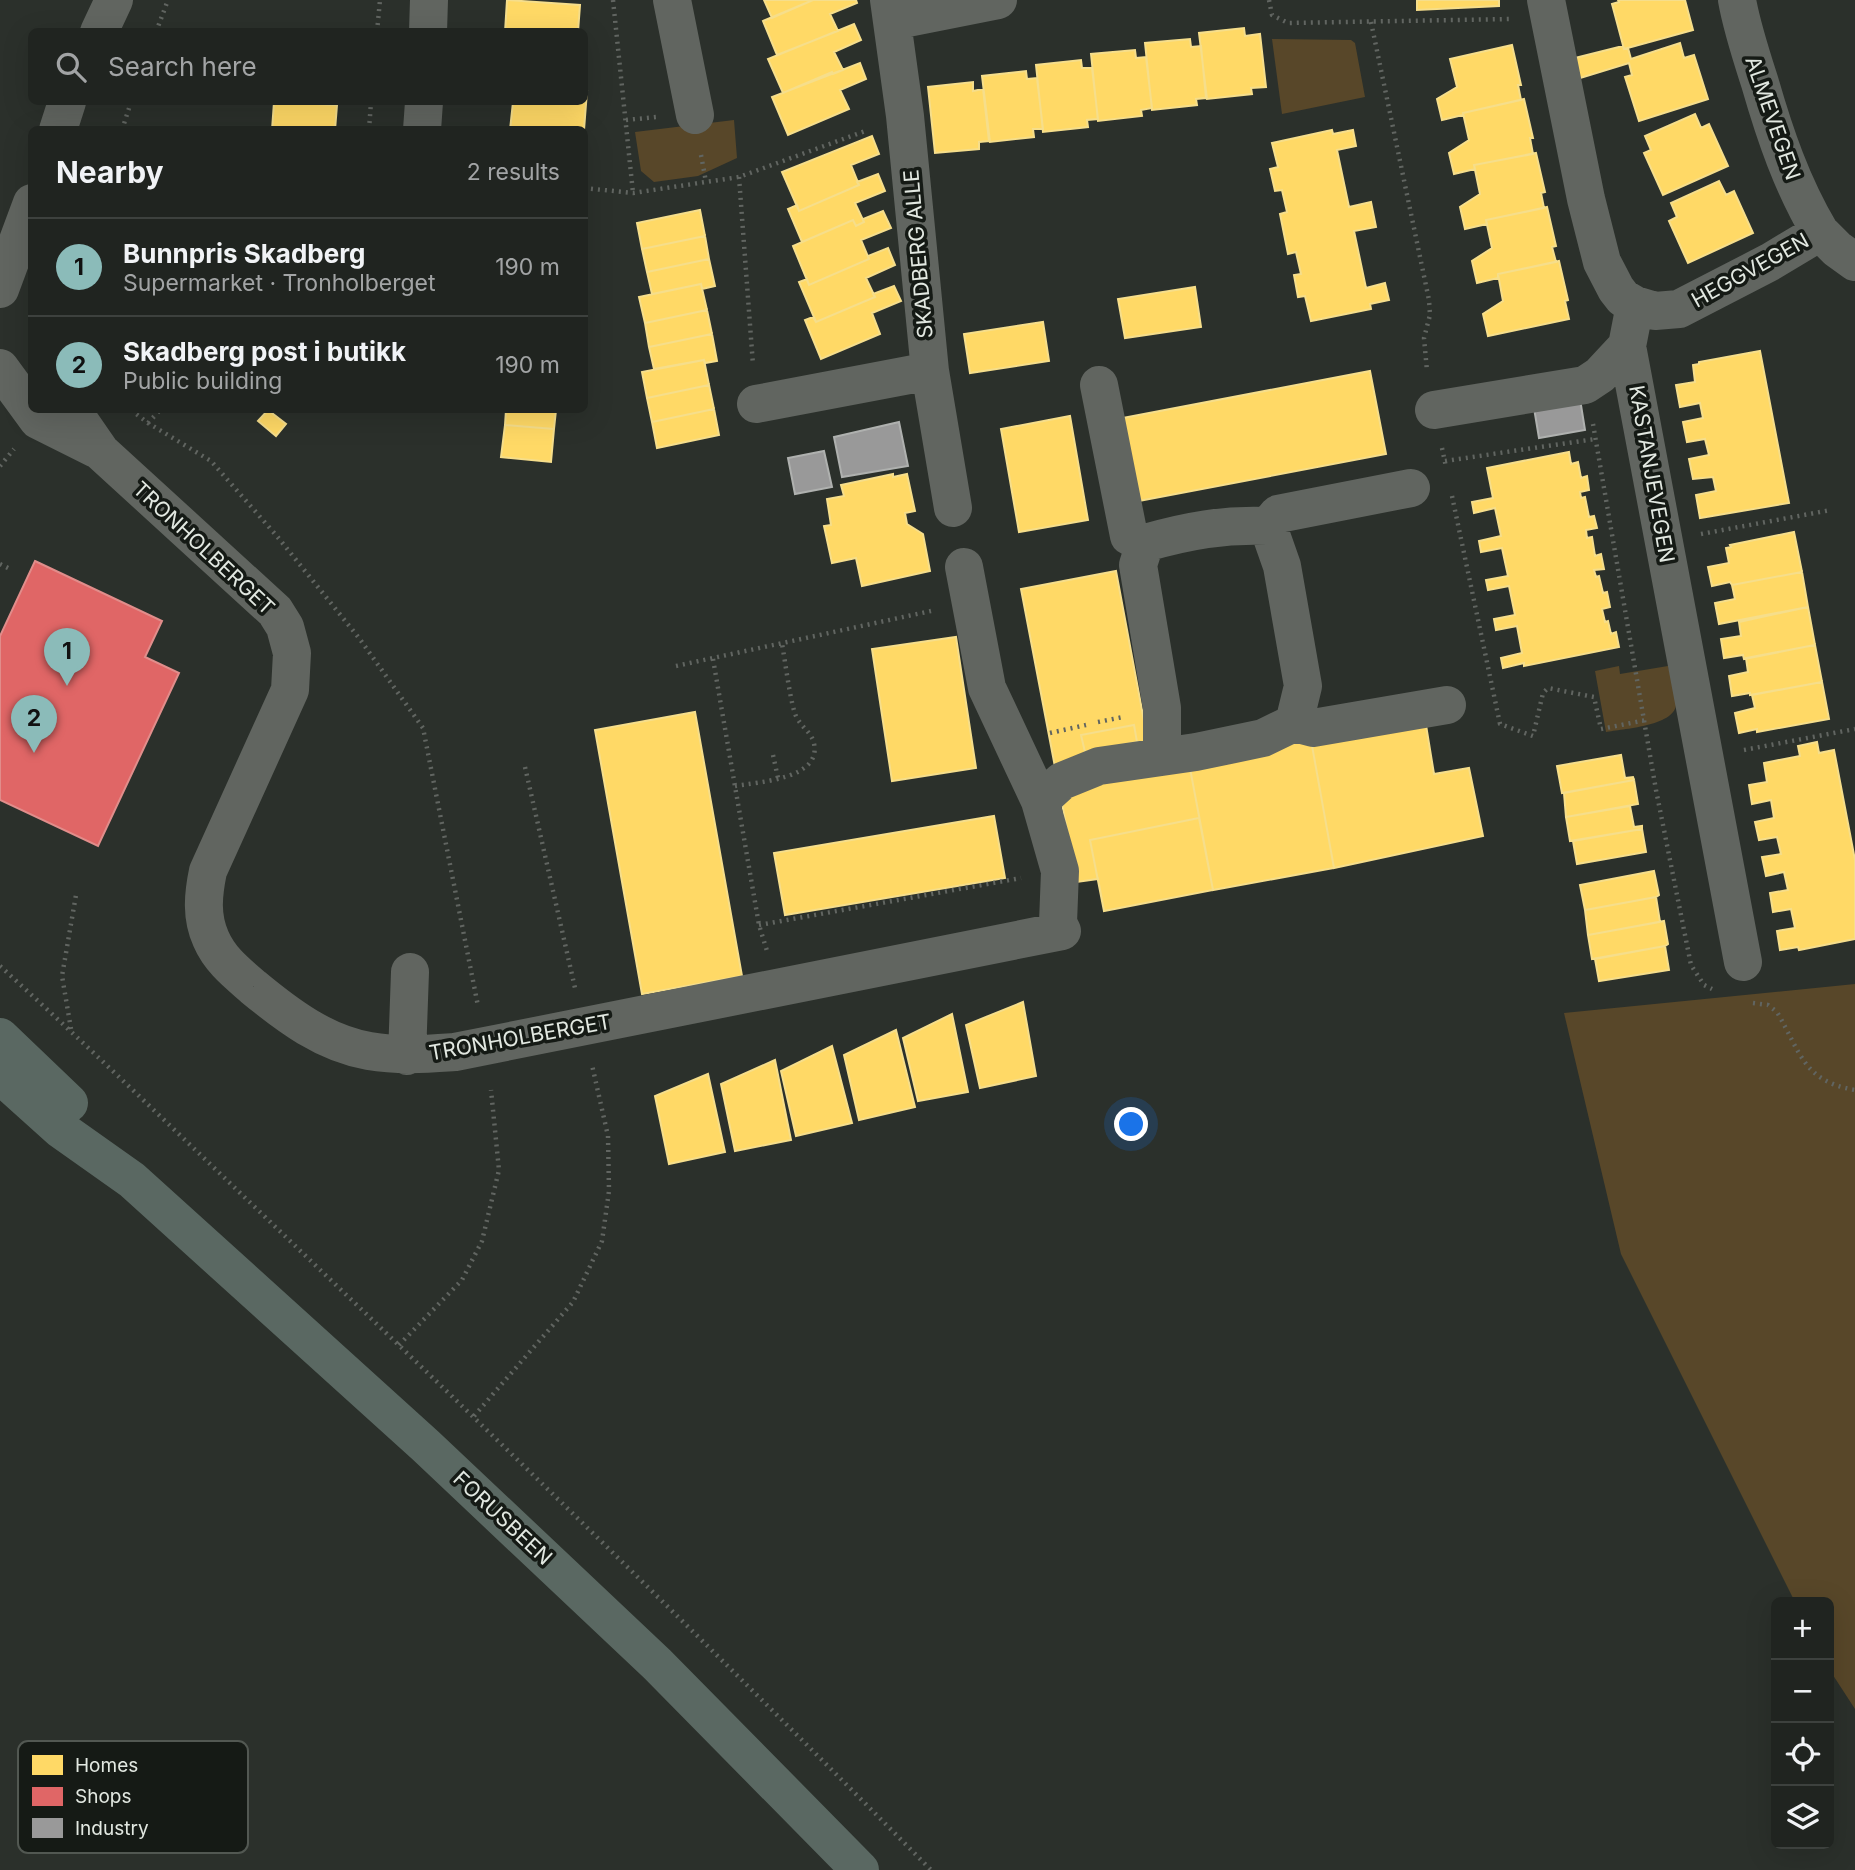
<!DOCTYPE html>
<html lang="en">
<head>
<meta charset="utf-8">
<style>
  body { margin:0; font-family:Inter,sans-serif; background:#282c29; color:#f1f3f6 }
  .controls { position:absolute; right:21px; bottom:21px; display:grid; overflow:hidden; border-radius:10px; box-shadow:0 7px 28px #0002 }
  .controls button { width:63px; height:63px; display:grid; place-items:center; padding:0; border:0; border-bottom:2px solid #3d413e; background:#202420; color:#f1f3f6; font:35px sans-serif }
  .you { position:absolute; left:1132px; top:1125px; width:24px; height:24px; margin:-18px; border:5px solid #fff; border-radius:50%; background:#1a73e8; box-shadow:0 0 0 10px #1a73e833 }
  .badge { display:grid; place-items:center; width:46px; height:46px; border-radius:50%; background:#8bbbb9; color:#111; font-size:23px; font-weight:700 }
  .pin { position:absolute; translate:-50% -58px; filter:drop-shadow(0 2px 4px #0008) }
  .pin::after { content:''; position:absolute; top:37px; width:24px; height:21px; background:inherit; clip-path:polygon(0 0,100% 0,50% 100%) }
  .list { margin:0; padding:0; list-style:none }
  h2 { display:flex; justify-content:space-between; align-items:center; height:91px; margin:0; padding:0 28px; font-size:30px }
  h2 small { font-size:23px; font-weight:400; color:#a2a4a5 }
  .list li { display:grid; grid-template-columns:46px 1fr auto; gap:21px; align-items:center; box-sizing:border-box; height:98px; padding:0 28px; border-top:2px solid #3d413e }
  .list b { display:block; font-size:26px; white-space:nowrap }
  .list p { margin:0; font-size:23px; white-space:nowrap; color:#a2a4a5 }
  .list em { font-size:23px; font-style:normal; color:#a2a4a5 }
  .icon { flex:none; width:38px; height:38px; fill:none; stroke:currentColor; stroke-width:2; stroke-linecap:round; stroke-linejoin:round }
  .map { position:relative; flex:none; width:1855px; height:1870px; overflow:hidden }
  .search { position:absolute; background:#202420; box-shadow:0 7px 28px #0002; left:28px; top:28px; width:560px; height:77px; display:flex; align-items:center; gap:18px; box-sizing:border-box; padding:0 24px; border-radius:10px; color:#a2a4a5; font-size:26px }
  .panel { position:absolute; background:#202420; box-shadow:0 7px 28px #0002; left:28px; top:126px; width:560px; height:287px; border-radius:10px }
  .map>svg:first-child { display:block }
  .green { fill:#584729 }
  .homes { fill:#ffd966; stroke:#f6de8b; stroke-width:2 }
  .shops { fill:#e06666; stroke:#e18d8b; stroke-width:2 }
  .industry { fill:#999; stroke:#afb1af; stroke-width:2 }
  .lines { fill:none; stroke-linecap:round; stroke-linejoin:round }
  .path { stroke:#616561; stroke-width:4.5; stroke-dasharray:2 5; stroke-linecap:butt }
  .minor { stroke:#616560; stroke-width:38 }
  .major { stroke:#5a6862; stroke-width:38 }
  .labels { text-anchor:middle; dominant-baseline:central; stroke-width:7; stroke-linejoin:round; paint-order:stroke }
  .street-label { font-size:21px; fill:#e2e8e1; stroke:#151a15 }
  .key { fill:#151a15; stroke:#525852; stroke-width:2 }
  .key-label { font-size:19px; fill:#e2e8e1 }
</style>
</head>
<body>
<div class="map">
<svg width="1855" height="1870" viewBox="0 0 1855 1870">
  <rect width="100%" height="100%" fill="#2b302b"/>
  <path class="green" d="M1272,39l79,1 4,3 10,54 -83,17z
    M734,120l3,38 -39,18 -44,6 -13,-11 -6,-39z
    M1619,666l1,8 48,-8c3,11 9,27 8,39 -2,21 -54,24 -70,27l-11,-61z
    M1855,984v725l-26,-40v-67h-34l-174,-348 -57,-241z"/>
  <path class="homes" d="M507,0l73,5 -2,27h-73z
    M764,0h49l-41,18z
    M813,0h43l1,3 -27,11 8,17 -61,24 -14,-34z
    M1417,0h82v6l-82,4z
    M1618,0h67l8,30 -69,19 -12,-45 7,-2z
    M854,24l7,16 -27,12 9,18 -10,4 -1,-2 -49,21 -15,-34z
    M1244,28l1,8 15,-2 6,53 -15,1 1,6 -45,5 -8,-66z
    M1190,39l1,8 10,-1 5,52 -10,1 1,6 -45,5 -7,-67z
    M1680,43l4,15 10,-3 14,44 -69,22 -14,-44 7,-2 -3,-12 -52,16 -6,-20 52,-13 1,3 4,-1 3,11z
    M1512,45l9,40h-3l3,15 -58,13v2l-21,5 -5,-21 20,-12 -7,-28z
    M1135,50l1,8 10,-1 6,51 -11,2 1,6 -44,5 -7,-67z
    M1081,60l1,8h10l6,51 -11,1 1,7 -45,5 -7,-67z
    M860,63l6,16 -26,11 9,19 -61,26 -16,-38z
    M1026,71l1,8 10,-1 6,51h-10l1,8 -44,5 -8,-66z
    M973,82v9l10,-2 6,52 -10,1v7l-44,4 -7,-66z
    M584,91h3l-3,39h-74l3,-28h71z
    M1524,99l9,39h-3l3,16 -59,11 1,4 -21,5 -5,-21 20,-13 -6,-27z
    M274,102l63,3 -2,25h-63z
    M290,102h48l-1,3z
    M1695,114l6,14 8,-4 19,42 -65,29 -19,-42 7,-3 -6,-14z
    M1332,130l1,4 20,-4 3,16 -19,4 12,57 22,-5 5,25 -22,4 12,57 19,-5 4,17 -19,4 1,5 -60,12 -6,-25 -7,1 -4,-22 7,-1 -5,-22 -8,2 -8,-40 7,-2 -5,-22 -7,1 -5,-22 8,-2 -6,-24z
    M872,136l7,18 -28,11 8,20 -60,26 -17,-39z
    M1536,153l9,39 -4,1 3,15 -58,12 1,4 -22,5 -5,-22 20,-13 -6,-29z
    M878,174l7,17 -30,12 9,19 -8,4 -3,-6 -51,22 -14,-33 9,-4 2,6 60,-26 -2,-3z
    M1719,181l7,14 8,-4 19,42 -65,30 -19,-42 8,-4 -6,-14z
    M1547,207l9,39 -4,1 4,15 -58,12v4l-21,5 -5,-22 20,-13 -6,-28z
    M700,210l5,26 -63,13 -5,-26z
    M883,211l8,17 -30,12 8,19 -60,26 -16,-39 60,-26 3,6 8,-4 -1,-3z
    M705,236l4,23 -62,13 -5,-23z
    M888,248l7,17 -29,13 9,19 -59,25 -17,-40 8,-3 2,6 60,-26 -1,-3z
    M709,259l6,27 -13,3 -1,-5 -49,10 -5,-22z
    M1559,261l9,39 -3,1 4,18 -81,17 -5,-22 20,-13 -5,-27z
    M701,284l6,26 -62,13 -6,-26z
    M894,286l7,15 -29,12 8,21 -59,25 -16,-39 8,-3 3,5 59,-25 -2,-3z
    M1195,287l6,40 -76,11 -7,-39z
    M707,310l5,24 -63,13 -4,-24z
    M1043,322l6,39 -79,12 -6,-39z
    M712,334l5,27 -12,2 -1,-3 -50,9 -5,-22z
    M1760,351l29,152 -89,15 -4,-23 20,-4 -3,-14 -20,2 -4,-20 20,-4 -4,-16 -18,3 -4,-20 20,-4 -3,-15 -20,4 -4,-22 19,-3 -2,-17 6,-1v-2z
    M704,360l5,25 -62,13 -5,-26z
    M1370,371l16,83 -258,49 -16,-83z
    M709,385l5,24 -62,13 -5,-24z
    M714,409l5,26 -62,13 -5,-26z
    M268,410l18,14 -10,12 -18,-15z
    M506,410h50l-2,19 -49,-4z
    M1070,416l18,104 -69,12 -18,-103z
    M505,425l49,4 -3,33 -50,-5z
    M1569,452l2,12 7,-2 3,16 6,-2 2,14 -9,2 1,6 4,-1 4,20 5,-1 3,12 -11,2 1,8 5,-1 3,19 6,-2 3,15 -10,1 2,7 3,-1 4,17 4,-1 3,15 -8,2 3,13 3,-1 3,13 5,-2 3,15 -95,19v-3l-21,5 -2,-10 21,-5 -5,-27 -21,4 -2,-11 21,-4 -6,-29 -21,4 -2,-10 22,-4 -6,-28 -21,4 -2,-11 22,-5 -6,-28 -21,5 -2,-11 21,-4 -6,-30z
    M893,474v3l14,-3 8,37 -10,2 2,11 16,10 7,37 -68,15 -6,-28 -24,5 -8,-37 7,-1 -4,-26 17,-3 -3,-11z
    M1794,532l8,40 -70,13 -2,-3 -18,4 -4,-19 21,-4 -3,-15 5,-1 -1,-2z
    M1116,571l37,198 36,-6 24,127 -109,21 -6,-32 -21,3 -56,-293z
    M1802,572l6,35 -89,17 -4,-21 20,-4 -3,-14z
    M1808,607l7,38 -71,14 -1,-4 -19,3 -3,-19 20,-3 -2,-14z
    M956,637l20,131 -84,13 -20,-132z
    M1815,645l7,37 -72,13v-2l-18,3 -3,-20 19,-4 -2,-14z
    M1822,682l7,37 -72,13v-3l-18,4 -4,-20 20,-5 -3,-13z
    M695,712l47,264 -100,18 -47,-264z
    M1425,719l9,55 35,-6 14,68 -149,32 -23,-128z
    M1134,725l3,17 -52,10 -4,-17z
    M1311,740l23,128 -121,22 -24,-127z
    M1817,742l2,11 15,-3 21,110v79l-56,11 -1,-3 -18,3 -3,-19 18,-3 -4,-19 -18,3 -3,-19 18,-3 -4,-18 -18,4 -4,-19 19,-3 -4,-17 -18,3 -4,-18 19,-4 -3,-18 -19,4 -3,-19 18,-3 -3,-19 36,-7 -2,-10z
    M1621,755l4,23 8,-1 1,3 -72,13 -5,-27z
    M1634,780l4,24 -72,13 -2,-24z
    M1630,806l4,21 8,-1v3l-72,12 -4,-24z
    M994,816l11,62 -220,37 -11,-62z
    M1199,818l14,72 -109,21 -14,-71z
    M1642,829l4,23 -69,12 -4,-23z
    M1654,871l5,24 -3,2 -71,13 -5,-25z
    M1656,897l4,25 -72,13 -3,-25z
    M1664,921l4,23 -3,2 -73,13 -4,-24z
    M1665,946l4,24 -70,11 -4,-22z
    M1023,1002l13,74 -56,12 -14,-63z
    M952,1014l16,78 -50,9 -15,-63z
    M896,1030l19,77 -56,13 -15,-65z
    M832,1046l20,77 -56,13 -15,-65z
    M775,1060l16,80 -56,11 -14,-67z
    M708,1074l17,78 -56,12 -14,-68z"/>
  <path class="shops" d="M35,561l127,60 -17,36 34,16 -81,173 -98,-46v-164z"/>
  <path class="industry" d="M1580,399l5,31 -46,8 -5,-30z
    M899,422l9,44 -66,11 -8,-40z
    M824,451l8,36 -37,7 -7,-36z"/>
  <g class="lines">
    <path class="path" d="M613,0l20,193
      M1269,0l3,15 16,8 221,-4
      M1371,22l58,278 1,15 -6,23 3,33
      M156,32l12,-32
      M377,32l3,-32
      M626,120l31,-3
      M122,130l9,-28
      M369,130l2,-28
      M701,155l5,27
      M739,177l14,188
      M584,188l49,5 106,-16 129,-47
      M131,410l17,13 63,38 65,74 83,103 64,90 55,278
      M148,423l12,-13
      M1593,424l63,366 35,175 13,20 8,4
      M1442,448l4,19
      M1445,461l150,-22
      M0,466l14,-17
      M1452,496l48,228 33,12 10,-43 5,-5 46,9 7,32 45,-9
      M1701,534l130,-24
      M0,564l10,5
      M713,659l46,266 8,26
      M676,666l255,-55
      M1098,722l25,-5
      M1050,733l36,-8
      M1744,750l111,-21
      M773,755l5,23
      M525,767l50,221
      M735,786c23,-4 91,-7 78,-46 -4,-9 -11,-13 -16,-22 -6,-9 -12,-59 -15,-74
      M759,925l262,-47
      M0,966c114,104 224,212 336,319 201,192 400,387 595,585
      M1753,1003l15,2 9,7c24,41 26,69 78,78
      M71,1029l-9,-53 14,-81
      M399,1345l63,-65 20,-39 17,-71 -8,-80
      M474,1416l99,-114 29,-61 7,-50 -1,-55 -16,-71"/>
    <path class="minor" d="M672,0l23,115
      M889,0l16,116 25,255 23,137
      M1546,0l40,199 16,63 14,27 7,9 12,7 -8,41 116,616
      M1737,0c5,28 14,55 23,83 15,52 32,102 60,149
      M892,21l106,-21
      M99,32l15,-32
      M428,32l1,-32
      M58,130l9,-28
      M422,130l2,-28
      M0,289l32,-86
      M1635,305l20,6 24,-2 91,-47 50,-30 17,17 18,13
      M0,368l38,52 58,29
      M1099,385l30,151 16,7c42,-12 80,-19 123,-17
      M756,404l174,-33
      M72,410l29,42 174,159 10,16 7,26 -2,37 -82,181c-5,24 -7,46 3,68 9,21 26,34 42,48 35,29 71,56 116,64 30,5 56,3 86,1l607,-121 -4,-8 2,-52 -20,-70 22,-20 37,-15 97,-14 67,-14 31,-15 19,5 134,-23
      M1434,410l151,-25 15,-10 27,-29
      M1268,526l14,40 21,120 -9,37
      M1268,526l10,-12 133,-26
      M1145,543l-7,22 24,143v49
      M964,567l23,121 53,113
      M407,1056l3,-84"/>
    <path class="major" d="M0,1037l69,66
      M0,1075l60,54 72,51 294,266 231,218 203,206"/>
  </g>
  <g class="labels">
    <g class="street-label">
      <text transform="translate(1773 118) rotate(71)">ALMEVEGEN</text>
      <text transform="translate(918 254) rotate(-95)">SKADBERG ALLE</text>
      <text transform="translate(1750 270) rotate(-29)">HEGGVEGEN</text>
      <text transform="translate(1652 474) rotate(80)">KASTANJEVEGEN</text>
      <text transform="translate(204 548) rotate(43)">TRONHOLBERGET</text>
      <text transform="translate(520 1037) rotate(-10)">TRONHOLBERGET</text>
      <text transform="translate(503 1518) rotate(43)">FORUSBEEN</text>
    </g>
  </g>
  <rect x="18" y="1741" width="230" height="112" rx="10" class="key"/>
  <rect x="32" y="1755" width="31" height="20" fill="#ffd966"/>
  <rect x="32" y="1787" width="31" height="19" fill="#e06666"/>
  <rect x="32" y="1818" width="31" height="20" fill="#999"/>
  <g class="key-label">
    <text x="75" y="1772">Homes</text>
    <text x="75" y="1803">Shops</text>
    <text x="75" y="1835">Industry</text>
  </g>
</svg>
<div class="controls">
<button>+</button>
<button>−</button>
<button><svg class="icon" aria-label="locate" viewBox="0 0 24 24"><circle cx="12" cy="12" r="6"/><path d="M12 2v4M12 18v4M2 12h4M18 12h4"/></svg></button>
<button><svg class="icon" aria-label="layers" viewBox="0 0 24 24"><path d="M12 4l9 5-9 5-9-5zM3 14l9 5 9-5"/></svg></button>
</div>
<div class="you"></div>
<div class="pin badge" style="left:67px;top:686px">1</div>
<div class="pin badge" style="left:34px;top:753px">2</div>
<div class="search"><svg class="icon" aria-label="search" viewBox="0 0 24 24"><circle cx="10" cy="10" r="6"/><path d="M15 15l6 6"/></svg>Search here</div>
<section class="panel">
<h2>Nearby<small>2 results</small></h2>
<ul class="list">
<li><span class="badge">1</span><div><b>Bunnpris Skadberg</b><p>Supermarket · Tronholberget</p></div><em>190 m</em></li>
<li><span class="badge">2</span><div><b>Skadberg post i butikk</b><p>Public building</p></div><em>190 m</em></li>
</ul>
</section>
</div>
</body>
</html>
